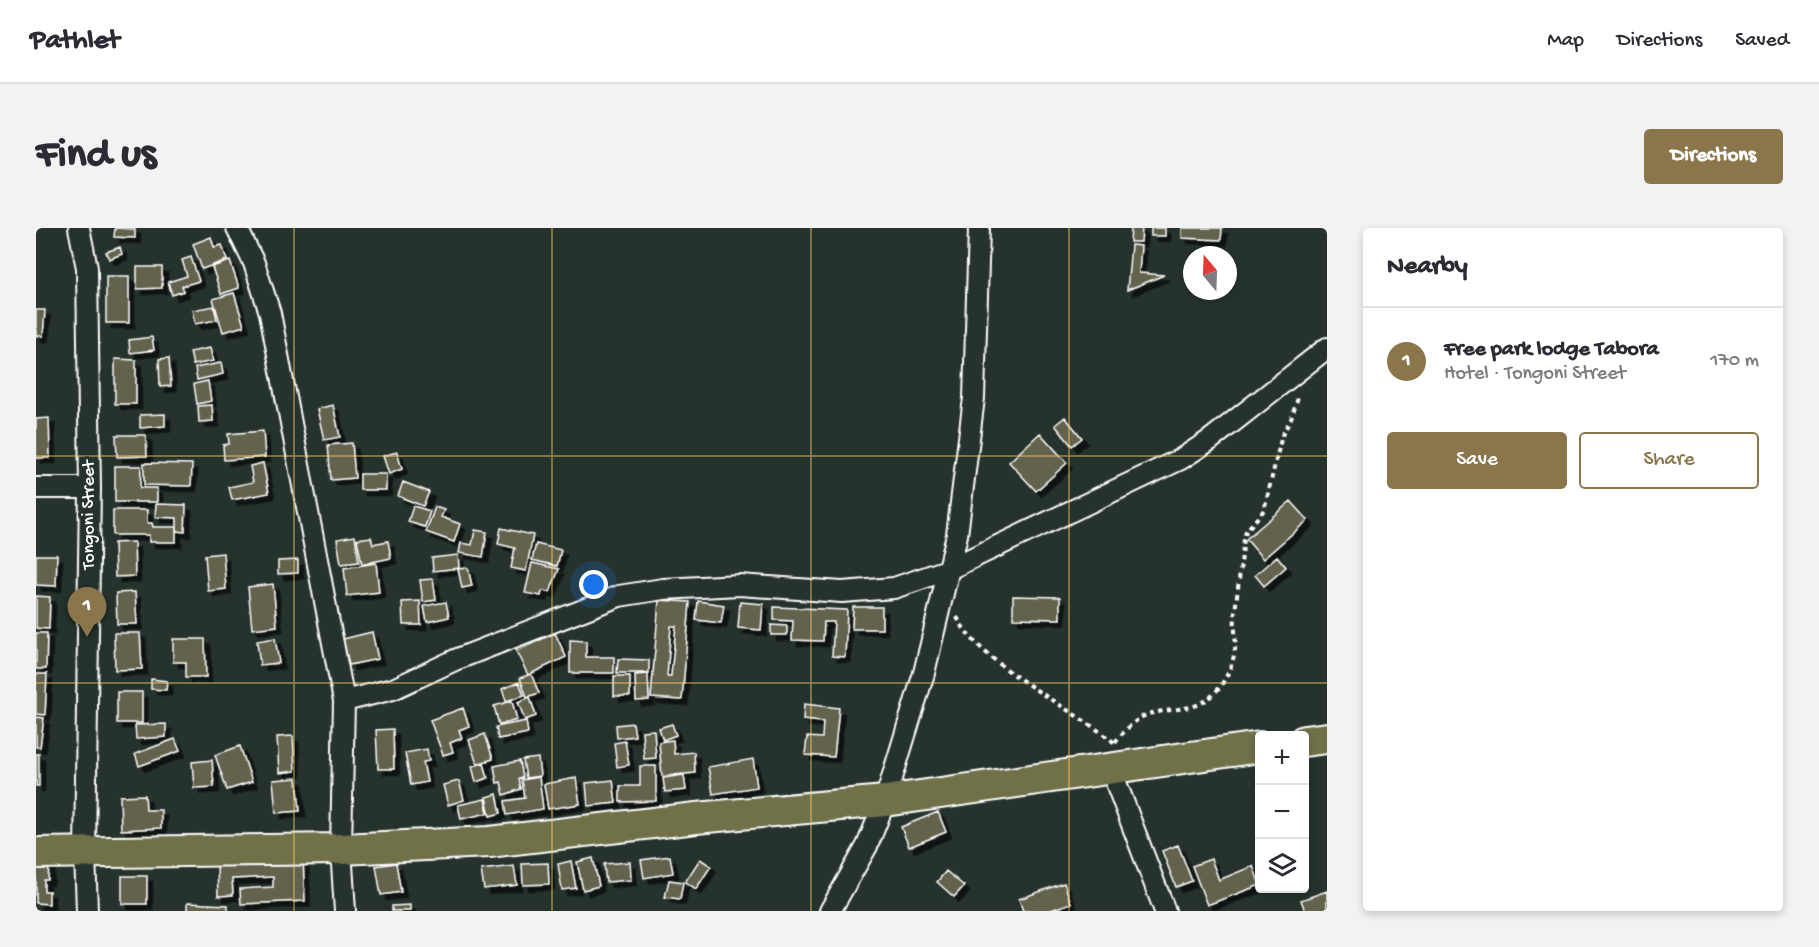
<!DOCTYPE html>
<html lang="en">
<head>
<meta charset="utf-8">
<style>
  body { margin:0; font-family:"Gochi Hand",sans-serif; background:#f2f2f3; color:#2b2b33 }
  .controls { position:absolute; right:18px; bottom:18px; display:grid; overflow:hidden; border-radius:6px; box-shadow:0 3px 9px #0003 }
  .controls button { width:54px; height:54px; display:grid; place-items:center; padding:0; border:0; border-bottom:2px solid #e1e1e2; background:#fff; color:#2b2b33; font:30px sans-serif }
  .compass { position:absolute; left:1147px; top:18px; width:54px; height:54px; border-radius:50%; background:#fff; box-shadow:0 3px 9px #0003; rotate:341deg }
  .you { position:absolute; left:558px; top:357px; width:21px; height:21px; margin:-15px; border:4px solid #fff; border-radius:50%; background:#1a73e8; box-shadow:0 0 0 9px #1a73e833 }
  .badge { display:grid; place-items:center; width:39px; height:39px; border-radius:50%; background:#8a764a; color:#fff; font-size:20px; font-weight:700 }
  .pin { position:absolute; translate:-50% -50px; filter:drop-shadow(0 2px 3px #0008) }
  .pin::after { content:''; position:absolute; top:32px; width:21px; height:18px; background:inherit; clip-path:polygon(0 0,100% 0,50% 100%) }
  .list { margin:0; padding:0; list-style:none }
  h2 { display:flex; justify-content:space-between; align-items:center; height:78px; margin:0; padding:0 24px; font-size:26px }
  h2 small { font-size:20px; font-weight:400; color:#7c7c81 }
  .list li { display:grid; grid-template-columns:39px 1fr auto; gap:18px; align-items:center; box-sizing:border-box; height:108px; padding:0 24px; border-top:2px solid #e1e1e2 }
  .list b { display:block; font-size:22px; white-space:nowrap }
  .list p { margin:0; font-size:20px; white-space:nowrap; color:#7c7c81 }
  .list em { font-size:20px; font-style:normal; color:#7c7c81 }
  .actions { display:flex; gap:12px; padding:18px 24px }
  .actions a { flex:1; padding:14px 0; border:2px solid #8a764a; border-radius:6px; text-align:center; font-size:21px; color:#8a764a }
  .actions .main { background:#8a764a; color:#fff }
  .icon { flex:none; width:33px; height:33px; fill:none; stroke:currentColor; stroke-width:2; stroke-linecap:round; stroke-linejoin:round }
  .map { position:relative; flex:none; width:1291px; height:683px; overflow:hidden; border-radius:6px }
  header { display:flex; align-items:center; gap:36px; box-sizing:border-box; height:84px; padding:0 30px; background:#fff; border-bottom:2px solid #e1e1e2 }
  header strong { font-size:28px }
  nav { display:flex; gap:33px; margin-inline-start:auto; font-size:21px }
  .intro { display:flex; align-items:center; justify-content:space-between; box-sizing:border-box; height:144px; padding:0 36px }
  h1 { margin:0; font-size:42px }
  .button { padding:15px 27px; border-radius:6px; background:#8a764a; color:#fff; font-size:21px; font-weight:700 }
  main { display:flex; gap:36px; padding:0 36px }
  aside { flex:1; background:#fff; border-radius:6px; box-shadow:0 3px 9px #0003 }
  .map>svg:first-child { display:block }
  .building { fill:#64624e; stroke:#fff; stroke-width:1.5; fill-rule:evenodd; filter:url(#shadow) }
  .lines { fill:none; stroke-linecap:round; stroke-linejoin:round }
  .minor-casing { stroke:#fff; stroke-width:24 }
  .highway-casing { stroke:#fff; stroke-width:34 }
  .path { stroke:#fff; stroke-width:4; stroke-dasharray:4.5 4.5; stroke-linecap:butt }
  .minor { stroke:#26332d; stroke-width:20 }
  .highway { stroke:#70704a; stroke-width:30 }
  .grid { fill:none; stroke:#ffd166; stroke-width:1.5; stroke-opacity:0.55 }
  .labels { text-anchor:middle; dominant-baseline:central; stroke-width:6; stroke-linejoin:round; paint-order:stroke }
  .street-label { font-size:18px; fill:#fff; stroke:#26332d }
</style>
</head>
<body>
<header>
<strong>Pathlet</strong>
<nav><a>Map</a><a>Directions</a><a>Saved</a></nav>
</header>
<div class="intro"><h1>Find us</h1><a class="button">Directions</a></div>
<main>
<div class="map">
<svg width="1291" height="683" viewBox="0 0 1291 683">
  <defs>
    <filter id="shadow"><feDropShadow dx="5.5" dy="5.5" stdDeviation="0" flood-color="#0009"/></filter>
  </defs>
  <rect width="100%" height="100%" fill="#26332d"/>
  <filter id="ink" filterUnits="userSpaceOnUse"><feTurbulence type="fractalNoise" baseFrequency=".0167" numOctaves="2"/><feDisplacementMap in="SourceGraphic" scale="12" xChannelSelector="R" yChannelSelector="G"/><feConvolveMatrix kernelMatrix="1 2 1 2 8 2 1 2 1" color-interpolation-filters="sRGB"/></filter>
  <g filter="url(#ink)">
    <path class="building" d="M79,0l20,1v9l-21,-1z
      M1095,0h11l-1,14h-11z
      M1115,0h14v8h-14z
      M1146,0h40l-1,12 -39,-2z
      M175,9l3,10 8,-2 5,15 -25,9 -9,-25z
      M1095,17l10,1 -2,27 25,2 -37,15z
      M84,19l2,7 -13,5 -3,-7z
      M155,29l8,24 -17,5 2,5 -12,4 -4,-13 19,-6 -5,-16z
      M194,33l9,27 -18,6 -9,-27z
      M101,39h25v21l-25,1z
      M70,48h23v47h-23z
      M198,65l10,33 -21,6 -10,-33z
      M178,78l3,14 -22,4 -3,-14z
      M0,82h9l-2,26h-7z
      M116,109l2,13 -24,3 -1,-13z
      M174,120l3,13 -20,4 -3,-13z
      M133,130l2,28 -11,1 -1,-28z
      M79,131l21,1v44h-21z
      M185,135l2,11 -26,6 -2,-12z
      M172,153l3,20 -14,3 -3,-20z
      M176,177l1,16 -14,1 -1,-16z
      M297,177l7,32 -16,3 -7,-31z
      M129,186v12l-25,2v-13z
      M1029,189l17,21 -10,8 -17,-21z
      M13,190l1,40h-14v-39z
      M227,203l2,26 -41,3 -1,-15 6,-1 -1,-10z
      M1004,205l27,30 -31,28 -27,-29z
      M80,207h30l1,21 -30,1z
      M316,215l3,35 -24,2 -3,-35z
      M361,224l5,17 -13,5 -6,-18z
      M108,235l48,1 -1,22 -47,-1z
      M227,235l6,30 -37,7 -3,-13 24,-5 -3,-16z
      M79,238h26l-1,22h17v14h-42z
      M324,246h26v16h-26z
      M367,254l26,10 -6,14 -25,-10z
      M1255,273l17,19 -45,39 -17,-20z
      M120,276l30,1 -1,27 -8,-1v-13l-22,-1z
      M377,278l17,5 -5,16 -17,-5z
      M399,279l9,3 -3,7 19,7 -6,18 -28,-10z
      M77,282h34v13h5l1,4h23v15h-27v-7h-36z
      M465,300l32,7 -7,36 -15,-3 4,-20 -17,-4z
      M439,302l12,2 -4,25 -24,-4 2,-10 11,2z
      M319,308l4,26 -18,2 -4,-25z
      M335,309l2,7 15,-3 3,17 -29,6 -5,-25z
      M98,314l1,34 -20,1 -1,-34z
      M500,316l25,6 -4,16 -25,-6z
      M187,325l3,36 -18,2 -3,-36z
      M0,327h21l-1,31 -20,-1z
      M422,327l1,13 -26,3 -1,-13z
      M1241,328l9,11 -22,19 -9,-11z
      M262,332v13l-20,1v-13z
      M340,335l3,29 -32,4 -3,-28z
      M496,335l27,6 -9,23 -8,-1 -1,5 -16,-3z
      M432,340l4,18 -10,2 -4,-19z
      M397,351l3,21 -13,2 -3,-22z
      M237,356l4,42 -25,3 -4,-42z
      M99,364l2,32h-20l-1,-31z
      M0,368l14,1 -1,32 -13,-1z
      M977,368l47,1v22l-47,-1z
      M623,372l31,2 -8,98 -31,-2zM635,398h5l-5,50h-4z
      M384,373l1,24h-18l-1,-23z
      M662,373l26,4 -3,18 -25,-3z
      M410,374l3,15 -22,5 -3,-16z
      M704,374l23,2 -2,26 -23,-2z
      M738,379l73,3 -2,47 -13,-1 2,-34h-10l-1,19 -31,-1 1,-19 -19,-1z
      M817,379h29v22h-30z
      M735,397l16,1v9h-16z
      M336,404l6,27 -29,6 -6,-26z
      M0,405h11l-1,36h-10z
      M78,405h26l2,36 -27,1z
      M519,405l11,24 -38,18 -12,-24z
      M239,410l4,25 -19,2 -3,-24z
      M137,411h32l1,38h-20v-15h-13z
      M534,412l16,1v16h28v16h-44z
      M582,431l31,1v13h-32z
      M0,446h11l-2,41 -9,-1z
      M495,446l8,19 -12,4 -7,-19z
      M612,446l1,26 -13,1 -1,-26z
      M578,448h16v20h-16z
      M115,451l16,2 -1,9 -15,-1z
      M483,454l5,13 -18,6 -4,-12z
      M81,464h25v31h-25z
      M494,469l6,19 -11,4 -7,-18z
      M476,473l5,19 -18,5 -5,-19z
      M768,476l35,4 -5,49 -29,-2 2,-18 15,1 1,-16 -20,-2z
      M427,480l6,18 -10,4 3,8 -12,5 3,9 -10,3 -13,-35z
      M0,489l8,1 -4,29h-4z
      M490,493l2,12 -30,6 -2,-12z
      M597,495l2,13 -18,2 -1,-13z
      M130,496v13l-30,2 -1,-14z
      M636,496l4,11 -13,5 -4,-12z
      M357,501l1,40h-16l-2,-39z
      M618,502l2,28 -12,1 -2,-28z
      M449,506l8,25 -16,5 -8,-24z
      M257,508l2,35 -16,2 -2,-36z
      M139,511l5,12 -41,15 -4,-12z
      M637,512l1,14 20,-2 1,21 -33,3 -3,-34z
      M589,513l4,24 -12,2 -3,-24z
      M204,518l12,36 -25,8 -12,-35z
      M391,521l2,12 -6,1 4,20 -16,3 -6,-32z
      M0,526h3v32h-3z
      M502,530l2,18 -14,2 -3,-18z
      M717,531l4,28 -44,7 -5,-27z
      M176,532l2,27 -20,1 -2,-26z
      M484,533l3,17 -4,1 2,10 -17,6 -3,-13 -4,1 -3,-17z
      M448,535l4,15 -12,4 -4,-16z
      M604,538h16v35l-36,1v-16h20z
      M648,547l2,15 -21,2 -2,-14z
      M503,549l4,32 -36,6 -2,-14 20,-3 -3,-18z
      M261,550l3,33 -24,2 -3,-33z
      M540,550l4,26 -32,5 -4,-25z
      M577,552l3,23 -28,3 -2,-23z
      M423,553l5,19 -16,5 -5,-20z
      M461,566l4,19 -11,3 -4,-19z
      M109,567l1,15h15v18l-40,2 -1,-34z
      M449,571l3,14 -27,6 -3,-14z
      M902,584l8,20 -37,15 -8,-20z
      M1142,617l14,36 -16,6 -14,-36z
      M634,628l3,17 -29,5 -3,-18z
      M557,630l6,28 -16,4 -6,-28z
      M664,631l11,7 -15,23 -11,-7z
      M1175,631l8,21 34,-14 7,19 -53,20 -15,-39z
      M267,632l2,41 -64,3 -1,-15 33,-2v-10l-41,2 1,16 -15,1 -1,-31z
      M535,633l5,27 -14,2 -4,-26z
      M594,634l1,18 -25,2 -2,-18z
      M360,635l5,29 -20,3 -5,-29z
      M512,635l1,21 -26,1 -1,-21z
      M0,637h13l-1,15h-4v11h5v13l-13,-1z
      M478,638l3,19 -33,4 -3,-19z
      M910,643l18,15 -10,11 -17,-15z
      M86,648h25v28h-25z
      M633,652l14,2 -3,17 -15,-2z
      M1028,655l7,20 -23,8h-25l-4,-12z
      M1291,663v20h-22l-4,-11z
      M151,675l41,2v6h-41z
      M374,677v6h-18v-5z"/>
    <g class="lines">
      <g class="minor-casing">
        <path id="minor" d="M43,0l8,40 3,220 -5,365 2,58
          M201,0l17,35 16,50 74,388 -3,148 4,62
          M0,260h54
          M308,473l49,-12 62,-29 164,-64 44,-7 76,-4 103,7 52,-4 53,-18 234,-111 29,-19 117,-92
          M1074,539l55,144
          M794,683l37,-65 18,-45 39,-128 33,-138 17,-137 5,-170"/>
      </g>
      <g class="highway-casing">
        <path id="highway" d="M1268,513l23,-3
          M0,625l305,-4 148,-7 207,-24 189,-17 375,-54"/>
      </g>
      <path class="path" d="M921,389c24,49 116,91 159,127
        M1079,514c30,-35 33,-27 75,-35 26,-5 42,-34 45,-58 1,-12 -1,-25 0,-37 3,-24 6,-49 9,-73l2,-8 18,-21 18,-75 9,-16 8,-24"/>
      <use href="#minor" class="minor"/>
      <use href="#highway" class="highway"/>
    </g>
  </g>
  <path class="grid" d="M258,0v683M516,0v683M775,0v683M1033,0v683M0,228h1291M0,455h1291"/>
  <g class="labels">
    <g class="street-label">
      <text transform="translate(53 287) rotate(-90)">Tongoni Street</text>
    </g>
  </g>
</svg>
<div class="controls">
<button>+</button>
<button>−</button>
<button><svg class="icon" aria-label="layers" viewBox="0 0 24 24"><path d="M12 4l9 5-9 5-9-5zM3 14l9 5 9-5"/></svg></button>
</div>
<svg class="compass" viewBox="-18 -18 36 36"><path d="M0-13l5 13h-10z" fill="#e53935"/><path d="M0 13l5-13h-10z" fill="#7c7c81"/></svg>
<div class="you"></div>
<div class="pin badge" style="left:51px;top:409px">1</div>
</div>
<aside>
<h2>Nearby<small></small></h2>
<ul class="list">
<li><span class="badge">1</span><div><b>Free park lodge Tabora</b><p>Hotel · Tongoni Street</p></div><em>170 m</em></li>
</ul>
<div class="actions"><a class="main">Save</a><a>Share</a></div>
</aside>
</main>
</body>
</html>
